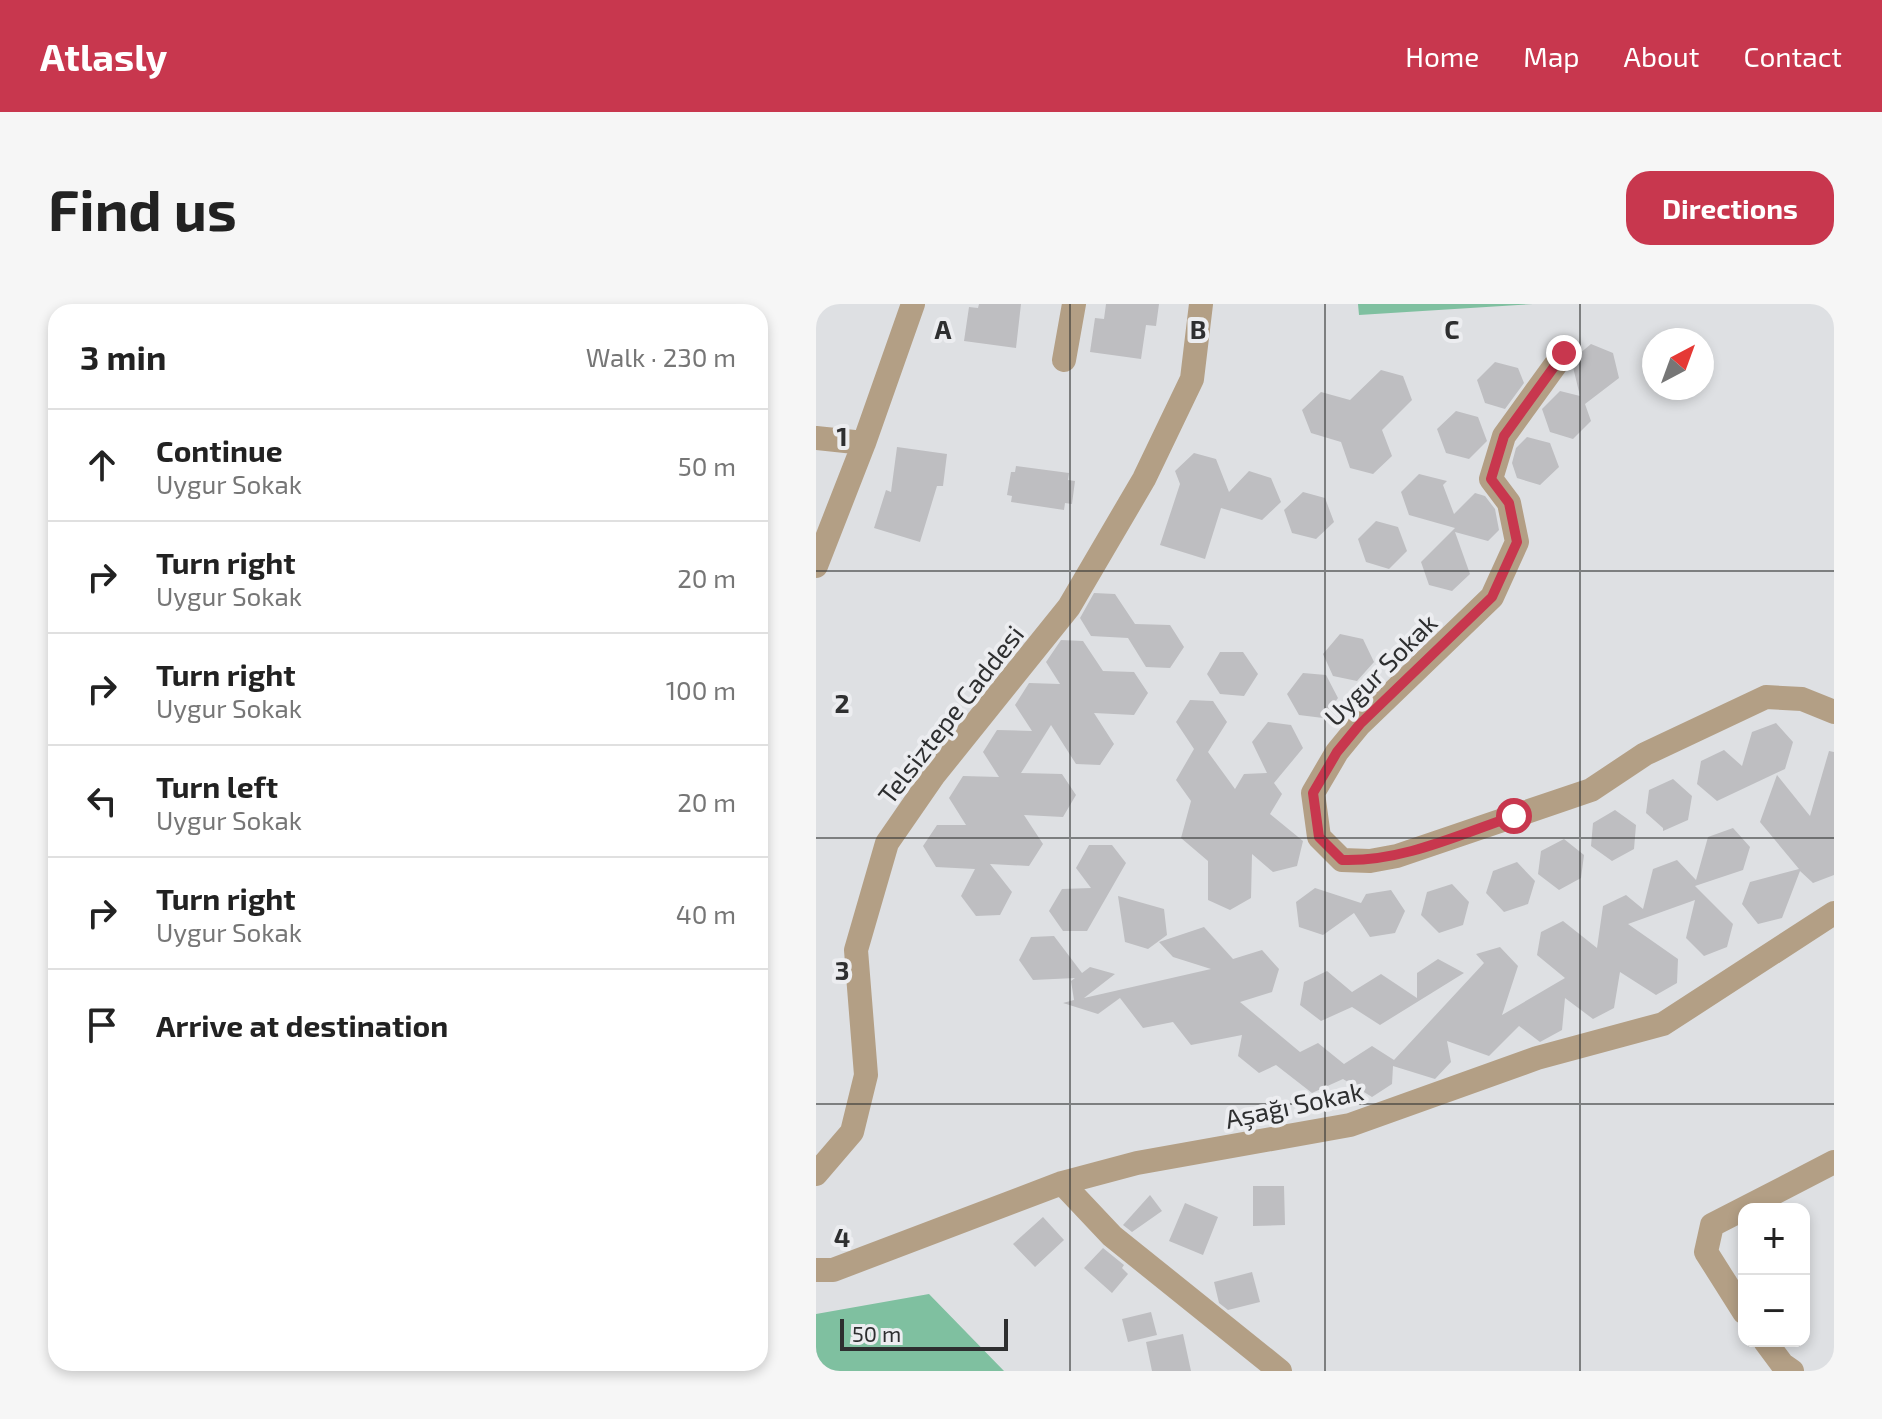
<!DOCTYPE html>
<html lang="en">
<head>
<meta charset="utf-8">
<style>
  body { margin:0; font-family:"Exo 2",sans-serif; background:#f6f6f6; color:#222 }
  .controls { position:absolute; right:24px; bottom:24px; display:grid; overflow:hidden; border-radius:16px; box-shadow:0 4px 12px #0003 }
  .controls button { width:72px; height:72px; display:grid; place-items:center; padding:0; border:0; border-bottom:2px solid #e0e0e0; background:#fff; color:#222; font:40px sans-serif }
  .compass { position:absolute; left:826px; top:24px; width:72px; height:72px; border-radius:50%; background:#fff; box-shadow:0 4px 12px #0003; rotate:41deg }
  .scale { position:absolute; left:24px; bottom:20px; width:168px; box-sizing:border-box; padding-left:8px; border:4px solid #2e2f30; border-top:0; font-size:22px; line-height:28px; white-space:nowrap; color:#2e2f30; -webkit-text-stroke:6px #ecedf0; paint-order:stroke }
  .stop { position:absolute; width:24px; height:24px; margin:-18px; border:6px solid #c8374e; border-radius:50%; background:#fff }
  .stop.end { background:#c8374e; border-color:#fff; box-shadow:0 2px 8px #0008 }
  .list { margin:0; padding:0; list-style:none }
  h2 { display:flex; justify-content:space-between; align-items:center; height:104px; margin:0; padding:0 32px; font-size:34px }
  h2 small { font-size:26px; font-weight:400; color:#767676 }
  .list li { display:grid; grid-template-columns:52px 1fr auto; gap:24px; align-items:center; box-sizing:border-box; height:112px; padding:0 32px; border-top:2px solid #e0e0e0 }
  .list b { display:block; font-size:30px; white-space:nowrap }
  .list p { margin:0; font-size:26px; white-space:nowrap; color:#767676 }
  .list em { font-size:26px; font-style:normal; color:#767676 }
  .icon { flex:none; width:44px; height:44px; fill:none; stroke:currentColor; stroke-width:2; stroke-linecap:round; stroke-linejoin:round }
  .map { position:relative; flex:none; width:1018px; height:1067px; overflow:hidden; border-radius:24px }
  header { display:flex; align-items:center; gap:48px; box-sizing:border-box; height:112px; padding:0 40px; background:#c8374e; color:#fff }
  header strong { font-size:38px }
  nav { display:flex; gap:44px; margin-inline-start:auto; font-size:28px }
  .intro { display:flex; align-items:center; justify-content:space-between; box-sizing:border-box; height:192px; padding:0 48px }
  h1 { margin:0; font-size:56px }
  .button { padding:20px 36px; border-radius:24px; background:#c8374e; color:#fff; font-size:28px; font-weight:700 }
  main { display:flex; gap:48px; padding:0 48px }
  aside { flex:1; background:#fff; border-radius:24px; box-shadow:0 4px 12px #0003 }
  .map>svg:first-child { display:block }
  .green { fill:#7fc0a0 }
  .building { fill:#bebec1 }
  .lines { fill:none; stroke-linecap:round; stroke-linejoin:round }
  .minor { stroke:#b39f85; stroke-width:24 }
  .route { stroke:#c8374e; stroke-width:10 }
  .grid { fill:none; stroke:#2e2f30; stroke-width:2; stroke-opacity:0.55 }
  .labels { text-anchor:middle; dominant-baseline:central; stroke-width:8; stroke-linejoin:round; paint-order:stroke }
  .street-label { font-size:26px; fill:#2e2f30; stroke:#ecedf0 }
  .grid-label { font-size:26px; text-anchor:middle; font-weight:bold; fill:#2e2f30; stroke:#ecedf0; stroke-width:8; stroke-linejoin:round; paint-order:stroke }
</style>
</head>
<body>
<header>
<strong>Atlasly</strong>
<nav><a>Home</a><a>Map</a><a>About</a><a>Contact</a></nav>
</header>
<div class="intro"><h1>Find us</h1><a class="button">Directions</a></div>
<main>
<aside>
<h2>3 min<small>Walk · 230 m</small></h2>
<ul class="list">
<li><svg class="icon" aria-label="ahead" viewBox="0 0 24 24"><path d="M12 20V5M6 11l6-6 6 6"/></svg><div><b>Continue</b><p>Uygur Sokak</p></div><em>50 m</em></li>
<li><svg class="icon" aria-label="right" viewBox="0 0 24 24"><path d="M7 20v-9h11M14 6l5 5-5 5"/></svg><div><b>Turn right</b><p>Uygur Sokak</p></div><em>20 m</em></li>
<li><svg class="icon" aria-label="right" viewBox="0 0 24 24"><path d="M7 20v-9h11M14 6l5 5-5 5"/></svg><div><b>Turn right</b><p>Uygur Sokak</p></div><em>100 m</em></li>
<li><svg class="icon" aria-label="left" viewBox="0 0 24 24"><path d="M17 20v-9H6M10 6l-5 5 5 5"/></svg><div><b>Turn left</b><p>Uygur Sokak</p></div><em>20 m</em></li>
<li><svg class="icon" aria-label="right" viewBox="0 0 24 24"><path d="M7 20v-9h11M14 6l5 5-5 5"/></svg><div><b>Turn right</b><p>Uygur Sokak</p></div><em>40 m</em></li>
<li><svg class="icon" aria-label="arrive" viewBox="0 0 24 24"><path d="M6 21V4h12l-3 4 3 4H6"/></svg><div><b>Arrive at destination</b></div></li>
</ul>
</aside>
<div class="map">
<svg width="1018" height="1067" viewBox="0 0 1018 1067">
  <rect width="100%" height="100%" fill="#dee0e3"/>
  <path class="green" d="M542,0h175l-174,11z
    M113,990l75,77h-188v-57z"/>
  <path class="building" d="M163,0h42l-5,44 -52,-7 5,-34 9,1z
    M290,0h53l-3,22 -10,-1 -5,34 -51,-7 5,-34 9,1z
    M775,40l22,9 6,25 -34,26 6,17 -18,18 -23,-7 -8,-23 18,-18 20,5 -7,-29 6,-13z
    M679,58l23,6 6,15 -19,26 -20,-6 -8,-23z
    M565,66l22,6 9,24 -30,30 10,26 -19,18 -23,-6 -9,-26 -30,-9 -9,-23 19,-18 29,8z
    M640,107l22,6 9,24 -18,18 -23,-6 -9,-24z
    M711,133l23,6 9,24 -19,18 -23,-7 -5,-15 4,-15z
    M81,143l50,7 -4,32h-6l-17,56 -46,-14 12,-38 5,2z
    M378,149l22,6 13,33 20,-21 22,7 10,24 -19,18 -41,-12 -16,51 -45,-14 20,-61 -5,-13z
    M200,162l53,7 -1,7 7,1 -3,23 -7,-1 -1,7 -53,-8 1,-6 -5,-1 4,-23h4z
    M603,170l28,7 -4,4 11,29 21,-21 10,3 10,13 4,21 -11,11 -33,-9 15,42 -18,17 -23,-6 -8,-23 34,-34 -46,-13 -8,-23z
    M487,188l22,6 9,24 -18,17 -24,-6 -8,-23z
    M560,217l22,6 9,24 -18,18 -23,-7 -8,-23z
    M278,289l21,1 20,30 35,1 14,22 -14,21 -24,-1 -18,-29 -37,-2 -11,-18z
    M524,330l23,5 11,23 -17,19 -24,-5 -10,-22z
    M245,336l22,1 20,30 31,1 14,21 -14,22 -40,-2 20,31 -14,21 -24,-1 -25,-39 -30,48 41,1 14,21 -13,22 -39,-2 19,29 -14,22 -39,-2 22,28 -12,23 -24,1 -15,-20 14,-27 -39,-2 -13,-21 14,-21h29l-17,-27 14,-22 36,1 -16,-25 14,-22 35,1 -17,-26 14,-22 31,1 -14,-22z
    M404,348h23l15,22 -14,22 -24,-2 -13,-20z
    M487,369l23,2 12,23 -15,20 -24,-3 -12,-21z
    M374,396l23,1 14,21 -19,30 27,37 9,-15 23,-1 -15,-31 16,-20 23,3 12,23 -29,35 8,11 -12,20 33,27 -6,25 -24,6 -21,-18 -1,44 -21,12 -22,-10v-39l-27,-23 10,-37 -15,-21 18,-31 -18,-27z
    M960,419l17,19 -8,27 -68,32 -20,-17 4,-23 23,-11 18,16 10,-34z
    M1013,447l5,1v123l-21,8 -13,-12 -18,47 -24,6 -16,-20 8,-22 49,-13 -39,-47 17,-47 33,41z
    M857,475l19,17 -4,24 -25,11v-3l-17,-15 3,-23z
    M799,506l21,15 -2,24 -22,12 -21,-15 2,-23z
    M917,524l17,19 -7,23 -48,16 38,38 -6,23 -23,9 -18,-18 9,-38 -67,24 50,35 -1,24 -21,12 -36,-23 -6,36 -21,11 -28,-21 -3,32 -22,12 -21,-16 -30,30 -42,-15 4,21 -16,17 -42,-13 -1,18 -20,13 -29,-18 -31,14 -36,-28 -17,8 -21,-17 4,-21 -51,10 -18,-23 -30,6 -23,-30 -22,16 -35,-11 11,-3 -3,-19 4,-3 -42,2 -14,-20 12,-23 23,-1 28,37 8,-6 25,7 -31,24 127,-29 -38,-12 -14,-15 45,-15 29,32 29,-9 17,19 -7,23 -32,10 60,50 18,-9 26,21 28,-18 22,14 90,-97 -8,-9 24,-7 18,19 -16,49 63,-37 -28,-23 4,-23 22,-11 34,27 6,-42 23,-11 17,14 10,-40 24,-9 19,20 12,-43z
    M748,535l20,16 -3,23 -22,12 -21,-16 3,-23z
    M273,541h23l14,18 -39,68h-24l-14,-20 13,-22 29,-1 -15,-20z
    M701,558l18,19 -7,23 -24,8 -18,-19 7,-22z
    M636,580l17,18 -6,23 -24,8 -18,-18 6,-23z
    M499,584l46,15 5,-9 25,-4 14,21 -10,22 -25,4 -16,-24 -31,22 -24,-8 -3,-25z
    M302,592l46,13 3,26 -19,14 -23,-7z
    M622,655l26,14 -84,52 -28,-18 -31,14 -21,-16 4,-23 23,-11 25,21 29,-18 36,24v-25z
    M437,882h31l1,39 -32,1z
    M334,891l12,16 -30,21 -9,-7z
    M369,899l33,14 -15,38 -34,-14z
    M227,913l21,23 -29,27 -22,-23z
    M287,944l21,17 -2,3 6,6 -16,19 -28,-25z
    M436,968l8,30 -32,8 -9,-7 -5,-21z
    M335,1008l6,23 -29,7 -6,-23z
    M367,1030l8,37h-39l-6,-29z"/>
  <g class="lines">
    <path class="minor" d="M748,49l-60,83 -13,43 18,24 8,39 -25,55 -132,127 -23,28 -24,41 6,44 23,23 28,1 27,-5 194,-66 54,-36 121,-57 36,2 32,13
      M248,56l10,-56
      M0,134l48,5
      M0,262l48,-123 49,-139
      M0,870l36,-42 14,-57 -10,-125 31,-107 47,-68 135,-168 75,-128 48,-100 9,-75
      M246,879l50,53 168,135
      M0,966h17l229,-87 75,-20 213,-38 187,-67 126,-34 171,-111
      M928,1008l-38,-60 6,-27 122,-63
      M949,1037l17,23 10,7"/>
  </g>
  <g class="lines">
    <path class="route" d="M698,512c-56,19 -112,46 -172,44l-23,-23 -6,-44 24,-41 23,-28 132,-127 25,-55 -8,-39 -18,-24 13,-43 60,-83"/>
  </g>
  <path class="grid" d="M254,0v1067M509,0v1067M764,0v1067M0,267h1018M0,534h1018M0,800h1018"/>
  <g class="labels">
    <g class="street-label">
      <text transform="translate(564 365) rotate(-45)">Uygur Sokak</text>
      <text transform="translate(134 410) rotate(-52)">Telsiztepe Caddesi</text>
      <text transform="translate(478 800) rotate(-12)">Aşağı Sokak</text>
    </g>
  </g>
  <g class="grid-label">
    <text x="127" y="35">A</text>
    <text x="382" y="35">B</text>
    <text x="636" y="35">C</text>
    <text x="26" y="142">1</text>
    <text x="26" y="409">2</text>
    <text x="26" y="676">3</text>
    <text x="26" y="943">4</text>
  </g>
</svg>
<div class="controls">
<button>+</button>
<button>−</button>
</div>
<svg class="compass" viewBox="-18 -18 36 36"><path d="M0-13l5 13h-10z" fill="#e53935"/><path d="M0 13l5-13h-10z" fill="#767676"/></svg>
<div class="scale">50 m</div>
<div class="stop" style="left:698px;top:512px"></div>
<div class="stop end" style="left:748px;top:49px"></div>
</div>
</main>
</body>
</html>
